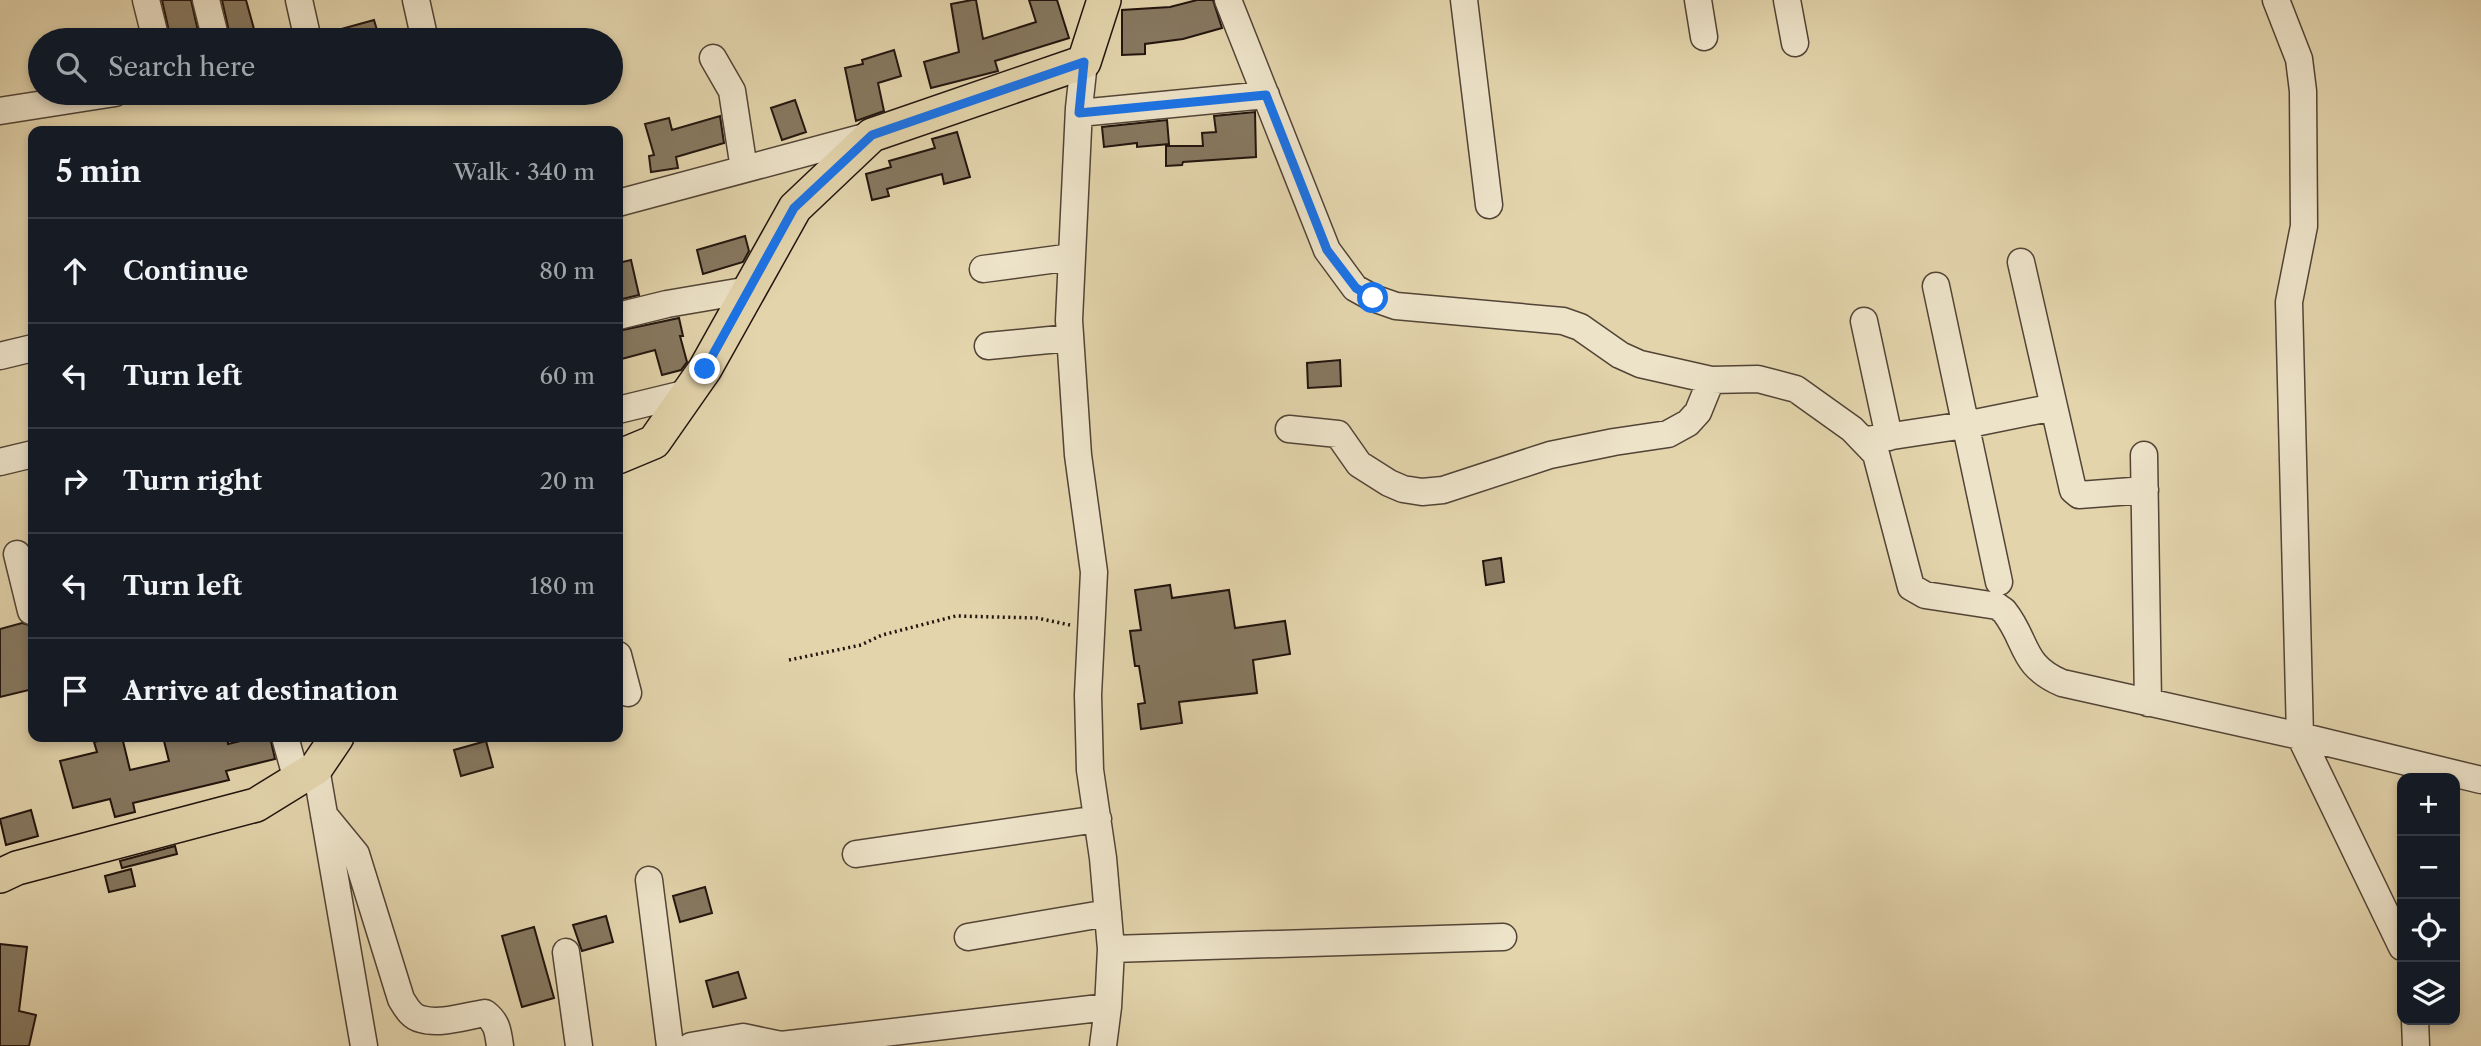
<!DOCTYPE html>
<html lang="en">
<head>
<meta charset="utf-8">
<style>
  body { margin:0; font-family:"Libre Caslon Text",serif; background:#20242c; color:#f1f3f6 }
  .controls { position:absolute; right:21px; bottom:21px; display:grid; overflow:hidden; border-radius:14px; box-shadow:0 4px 10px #0003 }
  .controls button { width:63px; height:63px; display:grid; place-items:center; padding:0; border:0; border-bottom:2px solid #363941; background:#171b24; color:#f1f3f6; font:35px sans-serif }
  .stop { position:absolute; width:21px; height:21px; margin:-16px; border:5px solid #1a73e8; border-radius:50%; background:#fff }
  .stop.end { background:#1a73e8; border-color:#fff; box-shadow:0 2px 7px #0008 }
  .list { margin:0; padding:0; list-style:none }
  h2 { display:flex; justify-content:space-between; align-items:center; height:91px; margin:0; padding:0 28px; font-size:30px }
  h2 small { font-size:23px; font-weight:400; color:#9ea1a6 }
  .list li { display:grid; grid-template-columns:46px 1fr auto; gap:21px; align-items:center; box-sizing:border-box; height:105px; padding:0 28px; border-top:2px solid #363941 }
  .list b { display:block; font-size:26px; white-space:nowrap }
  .list em { font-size:23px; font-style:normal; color:#9ea1a6 }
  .icon { flex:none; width:38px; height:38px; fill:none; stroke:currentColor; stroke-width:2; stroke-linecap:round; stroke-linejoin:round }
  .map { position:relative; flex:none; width:2481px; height:1046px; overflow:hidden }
  .search { position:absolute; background:#171b24; box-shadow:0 4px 10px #0003; left:28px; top:28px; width:595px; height:77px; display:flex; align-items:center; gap:18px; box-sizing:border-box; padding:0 24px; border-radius:38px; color:#9ea1a6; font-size:26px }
  .panel { position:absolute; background:#171b24; box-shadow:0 4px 10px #0003; left:28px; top:126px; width:595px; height:616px; border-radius:14px }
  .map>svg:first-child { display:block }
  .building { fill:#867860; stroke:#21140e; stroke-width:2 }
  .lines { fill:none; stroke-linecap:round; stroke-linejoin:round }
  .minor-casing { stroke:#524436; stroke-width:29 }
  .major-casing { stroke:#21140e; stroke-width:36 }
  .path { stroke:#21140e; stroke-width:3.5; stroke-dasharray:2 3.5; stroke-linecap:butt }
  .minor { stroke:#ede3c9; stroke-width:26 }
  .major { stroke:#e3d4ac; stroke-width:33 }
  .route { stroke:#1a73e8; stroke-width:9 }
</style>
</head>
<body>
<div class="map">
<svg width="2481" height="1046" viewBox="0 0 2481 1046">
  <rect width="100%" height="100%" fill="#e3d4ac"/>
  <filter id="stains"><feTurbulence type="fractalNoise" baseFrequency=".00286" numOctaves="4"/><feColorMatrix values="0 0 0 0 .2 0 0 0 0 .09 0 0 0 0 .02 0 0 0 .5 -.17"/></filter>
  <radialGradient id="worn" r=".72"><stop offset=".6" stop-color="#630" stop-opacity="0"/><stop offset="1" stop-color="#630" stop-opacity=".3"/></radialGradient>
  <path class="building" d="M162,0h29l9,40h-29z
    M222,0h24l11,40h-26z
    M972,0h4l7,39 53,-17 -7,-22h28l12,38 -74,23 3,10 -67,17 -7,-26 35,-10 -8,-48z
    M1197,0h16l9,28 -39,11 -38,5v10l-23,1v-45l48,-3z
    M374,20l6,20h-57v-6z
    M894,50l7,26 -23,7 6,28 -28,10 -11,-53 18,-4 -1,-4z
    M795,100l11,32 -24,8 -11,-32z
    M1255,112l1,45 -73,5 -1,3 -16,1v-20h37l-1,-13 14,-1 -2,-16z
    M720,116l4,27 -48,14 2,11 -27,4 -2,-16 5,-1 -9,-31 24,-6 3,12z
    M1167,120l2,24 -32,3v-4l-33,4 -2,-20z
    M957,132l13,45 -26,7 -2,-10 -55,15 2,7 -17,4 -6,-26 25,-7 -2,-6 46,-13 -3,-9z
    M745,236l4,15 -6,11 -40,12 -6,-24z
    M631,260l8,35 -21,5v-37z
    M679,318l4,18h-3l7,26 -6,8 -19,5 -7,-25 -37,10v-29z
    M1340,360l1,26 -33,2 -1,-25z
    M1501,558l3,24 -18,3 -3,-24z
    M1170,585l2,13 57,-8 6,38 50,-7 5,33 -37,6 4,33 -78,9 3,21 -41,6 -3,-25 7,-1 -6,-37h-4l-5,-35 11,-1 -6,-40z
    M22,623l11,3v63l-33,8v-68z
    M116,737h6l8,33 39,-9 -6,-24h64l1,7 29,-7h13l5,22 -49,12 3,9 -96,23 2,9 -20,5 -5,-18 -37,9 -13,-47 37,-9 -3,-10z
    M486,741l7,26 -32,9 -7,-26z
    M31,810l7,26 -32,9 -6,-26z
    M175,846l2,8 -55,14 -2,-7z
    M131,869l4,17 -26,6 -4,-16z
    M705,887l7,26 -32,9 -7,-26z
    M606,916l7,26 -31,9 -9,-26z
    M534,927l20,71 -32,9 -20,-71z
    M0,944l27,3 -8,64 17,4 -7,31h-29z
    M738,972l8,26 -33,9 -7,-26z"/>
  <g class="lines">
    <g class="minor-casing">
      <path id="minor" d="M146,0l10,40
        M206,0l10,40
        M299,0l9,40
        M416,0l8,36
        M1228,0l99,250 28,38 18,10 23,8 167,15 17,6 40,28 20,9 71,16 47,-1 38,10 56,40 24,25 35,133 14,8 72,11 7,5c24,30 16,54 58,72l238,53 181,44
        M1464,0l25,205
        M1698,0l6,37
        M1787,0l8,43
        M2276,0l23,59 4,32 1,135 -15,76 11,434 102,211
        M713,58l19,33 12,78
        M1084,62l-5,46 -10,212 9,135 16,117 -6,123 2,75 13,88 8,91 -3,58 -5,39
        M0,111l115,-18
        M1079,113l187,-18
        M618,203l254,-68
        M2021,262l52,228 6,5 66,-5
        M983,269l89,-12
        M1936,286l63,296
        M618,316l49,-12 82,-14
        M1864,321l25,116
        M988,346l82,-8
        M0,356l33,-8
        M618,410l70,-17
        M1289,429l49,5 21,30 30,19 14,6 19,3 21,-2 107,-35 64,-13 54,-8 20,-11 10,-11 13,-32
        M1866,440l99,-15 89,-18
        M2144,455l4,248
        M0,462l33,-8
        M17,554l14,57
        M618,655l10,38
        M285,737l12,43
        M316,768l48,278
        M324,815l32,39 45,145c5,8 10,18 20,20 19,6 45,-3 64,-6 12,9 13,18 15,33
        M856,854l242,-35
        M649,880l21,166
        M968,937l140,-24
        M1111,949l392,-12
        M566,952l13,94
        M2415,1020l1,26
        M691,1046l52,-9 38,8 327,-38"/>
    </g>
    <g class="major-casing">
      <path id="major" d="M618,457l36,-15 51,-73 90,-161 77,-73 212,-73 20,-62
        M0,876l17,-8 239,-63 60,-37 21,-31"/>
    </g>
    <path class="path" d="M789,660l72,-15 21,-10 74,-19 81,2 33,7"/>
    <use href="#minor" class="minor"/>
    <use href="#major" class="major"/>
  </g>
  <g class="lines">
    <path class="route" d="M705,369l89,-161 78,-73 212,-73 -5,51 187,-18 61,155 29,38 17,10"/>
  </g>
  <rect width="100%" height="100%" filter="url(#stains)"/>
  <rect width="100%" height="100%" fill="url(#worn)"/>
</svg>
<div class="controls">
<button>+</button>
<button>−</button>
<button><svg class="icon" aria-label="locate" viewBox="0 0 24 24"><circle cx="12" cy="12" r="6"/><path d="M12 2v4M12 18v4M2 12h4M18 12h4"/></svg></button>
<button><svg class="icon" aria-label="layers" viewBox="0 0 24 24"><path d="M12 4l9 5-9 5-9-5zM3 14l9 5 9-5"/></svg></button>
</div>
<div class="stop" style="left:1373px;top:298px"></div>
<div class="stop end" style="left:705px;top:369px"></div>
<div class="search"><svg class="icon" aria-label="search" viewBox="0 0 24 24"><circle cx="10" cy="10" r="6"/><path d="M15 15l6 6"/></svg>Search here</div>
<section class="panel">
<h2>5 min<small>Walk · 340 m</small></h2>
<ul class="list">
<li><svg class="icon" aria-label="ahead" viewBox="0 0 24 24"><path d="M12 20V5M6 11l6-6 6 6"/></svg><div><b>Continue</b></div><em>80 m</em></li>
<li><svg class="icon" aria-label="left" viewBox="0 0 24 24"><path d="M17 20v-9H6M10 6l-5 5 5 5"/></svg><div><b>Turn left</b></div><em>60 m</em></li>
<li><svg class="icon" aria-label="right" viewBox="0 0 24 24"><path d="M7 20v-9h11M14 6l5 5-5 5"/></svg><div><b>Turn right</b></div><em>20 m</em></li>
<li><svg class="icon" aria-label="left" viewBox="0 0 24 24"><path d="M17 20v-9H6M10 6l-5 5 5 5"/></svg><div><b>Turn left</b></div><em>180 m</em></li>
<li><svg class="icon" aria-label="arrive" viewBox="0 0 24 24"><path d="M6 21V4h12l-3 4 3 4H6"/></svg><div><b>Arrive at destination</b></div></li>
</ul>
</section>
</div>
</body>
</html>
